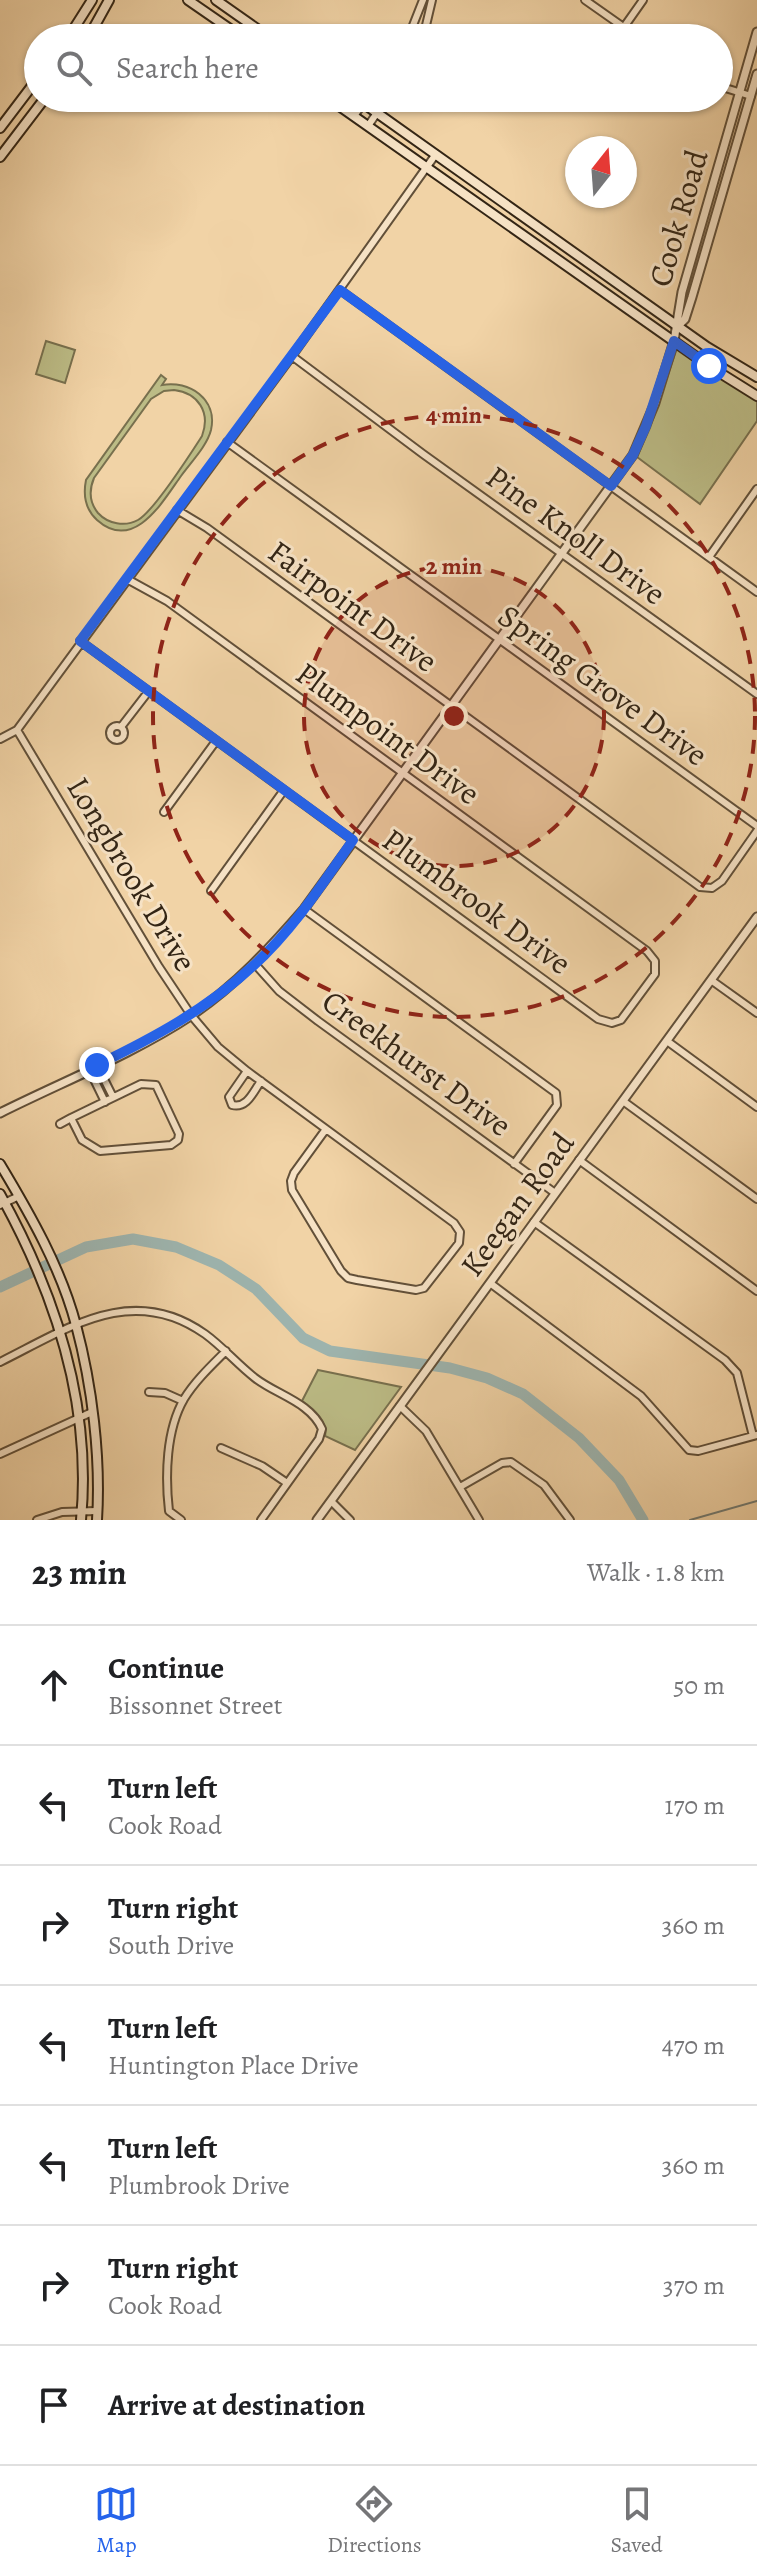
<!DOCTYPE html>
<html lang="en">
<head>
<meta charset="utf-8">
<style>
  body { margin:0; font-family:Alegreya,serif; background:#f6f6f6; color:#202124 }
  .compass { position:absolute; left:565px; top:136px; width:72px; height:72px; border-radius:50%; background:#fff; box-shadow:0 2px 6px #0004; rotate:17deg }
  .stop { position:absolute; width:24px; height:24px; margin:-18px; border:6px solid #2563eb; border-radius:50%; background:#fff }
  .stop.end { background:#2563eb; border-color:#fff; box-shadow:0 2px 8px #0008 }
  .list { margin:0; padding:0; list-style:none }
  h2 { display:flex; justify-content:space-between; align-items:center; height:104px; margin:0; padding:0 32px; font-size:34px }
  h2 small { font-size:26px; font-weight:400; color:#757577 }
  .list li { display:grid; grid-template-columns:52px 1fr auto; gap:24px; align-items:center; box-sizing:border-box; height:120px; padding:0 32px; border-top:2px solid #e0e0e0 }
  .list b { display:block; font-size:30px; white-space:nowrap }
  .list p { margin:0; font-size:26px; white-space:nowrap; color:#757577 }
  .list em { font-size:26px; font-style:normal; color:#757577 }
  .icon { flex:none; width:44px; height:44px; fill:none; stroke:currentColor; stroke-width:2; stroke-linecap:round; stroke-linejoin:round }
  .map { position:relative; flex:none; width:757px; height:1520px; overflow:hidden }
  .search { position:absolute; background:#fff; box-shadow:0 2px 6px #0004; left:24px; right:24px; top:24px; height:88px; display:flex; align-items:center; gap:20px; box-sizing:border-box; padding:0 28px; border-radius:44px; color:#757577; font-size:30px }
  .sheet { height:944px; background:#fff }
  nav { display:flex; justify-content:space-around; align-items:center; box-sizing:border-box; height:112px; border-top:2px solid #e0e0e0; background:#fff; font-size:22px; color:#757577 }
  nav a { display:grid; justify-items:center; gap:4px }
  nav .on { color:#2563eb }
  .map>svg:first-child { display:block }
  .green { fill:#bcbc86; stroke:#78704e; stroke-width:2; fill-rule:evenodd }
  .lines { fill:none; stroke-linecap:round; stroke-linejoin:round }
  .stream { stroke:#737c73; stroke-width:2 }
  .river { stroke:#9eb6b1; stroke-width:11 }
  .minor-casing { stroke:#625039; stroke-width:10 }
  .tertiary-casing { stroke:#625039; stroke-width:11 }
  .secondary-casing { stroke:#332515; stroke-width:12 }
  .minor { stroke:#f6e2c5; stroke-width:6 }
  .tertiary { stroke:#f6e2c5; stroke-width:7 }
  .secondary { stroke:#f6e2c5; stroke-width:8 }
  .route { stroke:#2563eb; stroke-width:10 }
  .ring { fill:none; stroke:#8f2418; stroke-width:4; stroke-dasharray:14 10 }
  .labels { text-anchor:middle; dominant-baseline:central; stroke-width:6; stroke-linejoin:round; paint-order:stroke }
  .street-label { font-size:32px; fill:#332515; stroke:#f6e2c5 }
  .centre { fill:#8f2418; stroke:#f6e2c5; stroke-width:4 }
  .ring-label { font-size:24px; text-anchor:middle; font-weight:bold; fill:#8f2418; stroke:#f6e2c5; stroke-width:6; stroke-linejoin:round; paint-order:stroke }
</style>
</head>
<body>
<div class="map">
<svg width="757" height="1520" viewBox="0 0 757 1520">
  <rect width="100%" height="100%" fill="#f1d3a6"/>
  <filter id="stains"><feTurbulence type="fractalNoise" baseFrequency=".0025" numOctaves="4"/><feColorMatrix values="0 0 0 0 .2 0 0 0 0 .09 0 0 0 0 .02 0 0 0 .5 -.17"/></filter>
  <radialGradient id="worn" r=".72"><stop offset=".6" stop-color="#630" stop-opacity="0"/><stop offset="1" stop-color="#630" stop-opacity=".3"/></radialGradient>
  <path class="green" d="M46,341l29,9 -10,33 -29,-9z
    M677,348l80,53v20l-57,83 -63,-47 13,-29z
    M161,375l5,4 -4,6c27,-5 56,14 49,45 -4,16 -20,32 -30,46 -18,25 -47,77 -84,44 -12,-11 -14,-25 -11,-40zM174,390c24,3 37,22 28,46 -11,17 -48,75 -64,84 -13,7 -30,4 -40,-7 -9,-11 -9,-23 -4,-35l57,-79 13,-8z
    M318,1370l83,17 -46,63 -30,-14c3,-15 -11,-27 -23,-35z"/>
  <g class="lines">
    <path class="stream" d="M690,1520l67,-19"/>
    <path class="river" d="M0,1287l86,-40 47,-8 43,8 43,18 37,24 47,49 27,13 120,17 37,10 36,16 56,44 40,42 24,40"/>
    <g class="minor-casing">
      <path id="minor" d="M585,0l54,38
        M624,27l19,-27
        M408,38l15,-38
        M423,38l9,-38
        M719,86l32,10
        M354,116l13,-18
        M368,126l19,-28
        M340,290l417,302
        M292,356l131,98 334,240
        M227,442l530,384
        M177,510l30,18 493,359 12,1 10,-7 35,-50
        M709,557l48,-68
        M80,641l518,378 14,4 9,-3 34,-46v-13l-8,-10 -480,-350 -40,-22
        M110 733a7 7 0 1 1 14 0a7 7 0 1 1-14 0Z
        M121,727l27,-35
        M17,730l142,237 32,48 27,32 29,24 207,152 6,9 -1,11 -35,45 -8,2 -59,-10 -9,-2 -7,-7 -49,-81 -1,-9 3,-8 32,-44
        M0,739l17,-9 275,-374 144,-202
        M164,812l52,-71
        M211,891l73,-101
        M304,909l252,184 1,12 -43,59
        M255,964l24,27 39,30 237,172
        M711,980l46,33
        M667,1041l90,66
        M97,1065l16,32
        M89,1069l16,33
        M247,1071l-18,26 3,8c15,4 21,-13 29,-24
        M623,1101l134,98
        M60,1124l11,-6 70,-34 15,1 23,49 -1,6 -7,5 -71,6 -18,-11 -11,-22
        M579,1160l178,131
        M0,1205l19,-9
        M534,1222l191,138 12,13 16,63
        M490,1283l151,113 48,54 9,1 59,-16
        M0,1362c67,-33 132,-80 205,-28 18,13 32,30 50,44 22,17 55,24 67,51l-3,10 -58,81
        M149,1392l16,1 18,8
        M400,1406l26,25 53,89
        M221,1448l41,18 25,17
        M0,1454l92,-42
        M460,1487l42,-24 9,-1 33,23 26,35
        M331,1501l19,19
        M37,1520l25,-8 35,-1
        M181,1520l-12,-9c-4,-35 -3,-81 15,-112 11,-18 27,-33 42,-48"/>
    </g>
    <g class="tertiary-casing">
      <path id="tertiary" d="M678,326l7,-7 7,-22 65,-223
        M0,1113c64,-32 133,-59 192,-98 44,-30 78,-67 112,-106l329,-454 22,-52 19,-62 8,-49 75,-260
        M317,1520l440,-603"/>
    </g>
    <g class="secondary-casing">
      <path id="secondary" d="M188,0l55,38
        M216,0l54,38
        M68,38l24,-38
        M88,38l21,-38
        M328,98l381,268 48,30
        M356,98l351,249 50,30
        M0,128l38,-50
        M0,157l45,-59
        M0,1164c30,50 61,104 76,161 16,60 25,132 21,195
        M0,1194c55,99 92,211 81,326"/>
    </g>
    <use href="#minor" class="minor"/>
    <use href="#tertiary" class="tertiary"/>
    <use href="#secondary" class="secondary"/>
  </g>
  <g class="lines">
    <path class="route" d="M97,1065c56,-27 110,-56 156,-99 40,-36 70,-83 100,-126l-273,-199 260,-351 271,196 22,-31 13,-29 28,-85 35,25"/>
  </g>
  <circle cx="454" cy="716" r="150" fill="#8f2418" fill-opacity=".12"/>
  <g class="ring">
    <circle cx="454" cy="716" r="150"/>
    <circle cx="454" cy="716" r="301"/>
  </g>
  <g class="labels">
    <g class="street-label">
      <text transform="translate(678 218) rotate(-74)">Cook Road</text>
      <text transform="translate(576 535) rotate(36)">Pine Knoll Drive</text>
      <text transform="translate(353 606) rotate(36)">Fairpoint Drive</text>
      <text transform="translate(603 685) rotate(36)">Spring Grove Drive</text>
      <text transform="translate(388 733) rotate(36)">Plumpoint Drive</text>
      <text transform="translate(132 874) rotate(59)">Longbrook Drive</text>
      <text transform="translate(477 901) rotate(36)">Plumbrook Drive</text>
      <text transform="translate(417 1063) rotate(36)">Creekhurst Drive</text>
      <text transform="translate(517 1204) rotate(-54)">Keegan Road</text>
    </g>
  </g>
  <circle cx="454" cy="716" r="12" class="centre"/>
  <g class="ring-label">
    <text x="454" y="423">4 min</text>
    <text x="454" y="574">2 min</text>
  </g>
  <rect width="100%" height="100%" filter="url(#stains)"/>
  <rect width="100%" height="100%" fill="url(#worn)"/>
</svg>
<svg class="compass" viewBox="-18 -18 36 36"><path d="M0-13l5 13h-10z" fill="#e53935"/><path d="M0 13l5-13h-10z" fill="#757577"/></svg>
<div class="stop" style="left:709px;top:366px"></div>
<div class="stop end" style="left:97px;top:1065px"></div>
<div class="search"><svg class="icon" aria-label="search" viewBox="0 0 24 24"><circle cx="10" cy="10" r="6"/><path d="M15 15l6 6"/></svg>Search here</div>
</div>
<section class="sheet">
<h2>23 min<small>Walk · 1.8 km</small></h2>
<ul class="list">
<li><svg class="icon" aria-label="ahead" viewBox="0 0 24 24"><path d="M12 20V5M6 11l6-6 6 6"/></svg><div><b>Continue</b><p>Bissonnet Street</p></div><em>50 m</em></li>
<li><svg class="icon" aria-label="left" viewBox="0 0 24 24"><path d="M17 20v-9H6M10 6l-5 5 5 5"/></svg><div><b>Turn left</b><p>Cook Road</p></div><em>170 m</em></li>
<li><svg class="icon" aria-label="right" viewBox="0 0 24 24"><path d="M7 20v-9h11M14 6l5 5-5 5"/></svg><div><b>Turn right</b><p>South Drive</p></div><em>360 m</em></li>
<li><svg class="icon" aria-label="left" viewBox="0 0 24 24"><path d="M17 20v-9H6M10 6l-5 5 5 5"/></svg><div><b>Turn left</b><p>Huntington Place Drive</p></div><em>470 m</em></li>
<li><svg class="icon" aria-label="left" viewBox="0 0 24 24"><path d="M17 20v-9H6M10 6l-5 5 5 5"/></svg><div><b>Turn left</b><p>Plumbrook Drive</p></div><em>360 m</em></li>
<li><svg class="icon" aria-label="right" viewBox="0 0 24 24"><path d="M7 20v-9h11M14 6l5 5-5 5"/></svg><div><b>Turn right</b><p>Cook Road</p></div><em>370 m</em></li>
<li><svg class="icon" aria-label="arrive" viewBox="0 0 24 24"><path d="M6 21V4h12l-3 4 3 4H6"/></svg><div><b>Arrive at destination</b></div></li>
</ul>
</section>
<nav>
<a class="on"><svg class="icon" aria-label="map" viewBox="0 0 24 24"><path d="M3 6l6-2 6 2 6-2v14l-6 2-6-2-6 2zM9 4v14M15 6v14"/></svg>Map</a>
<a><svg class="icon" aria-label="directions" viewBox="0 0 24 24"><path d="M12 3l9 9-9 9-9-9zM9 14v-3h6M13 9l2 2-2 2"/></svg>Directions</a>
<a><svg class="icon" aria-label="saved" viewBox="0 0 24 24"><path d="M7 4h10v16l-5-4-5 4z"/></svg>Saved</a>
</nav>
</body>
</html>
